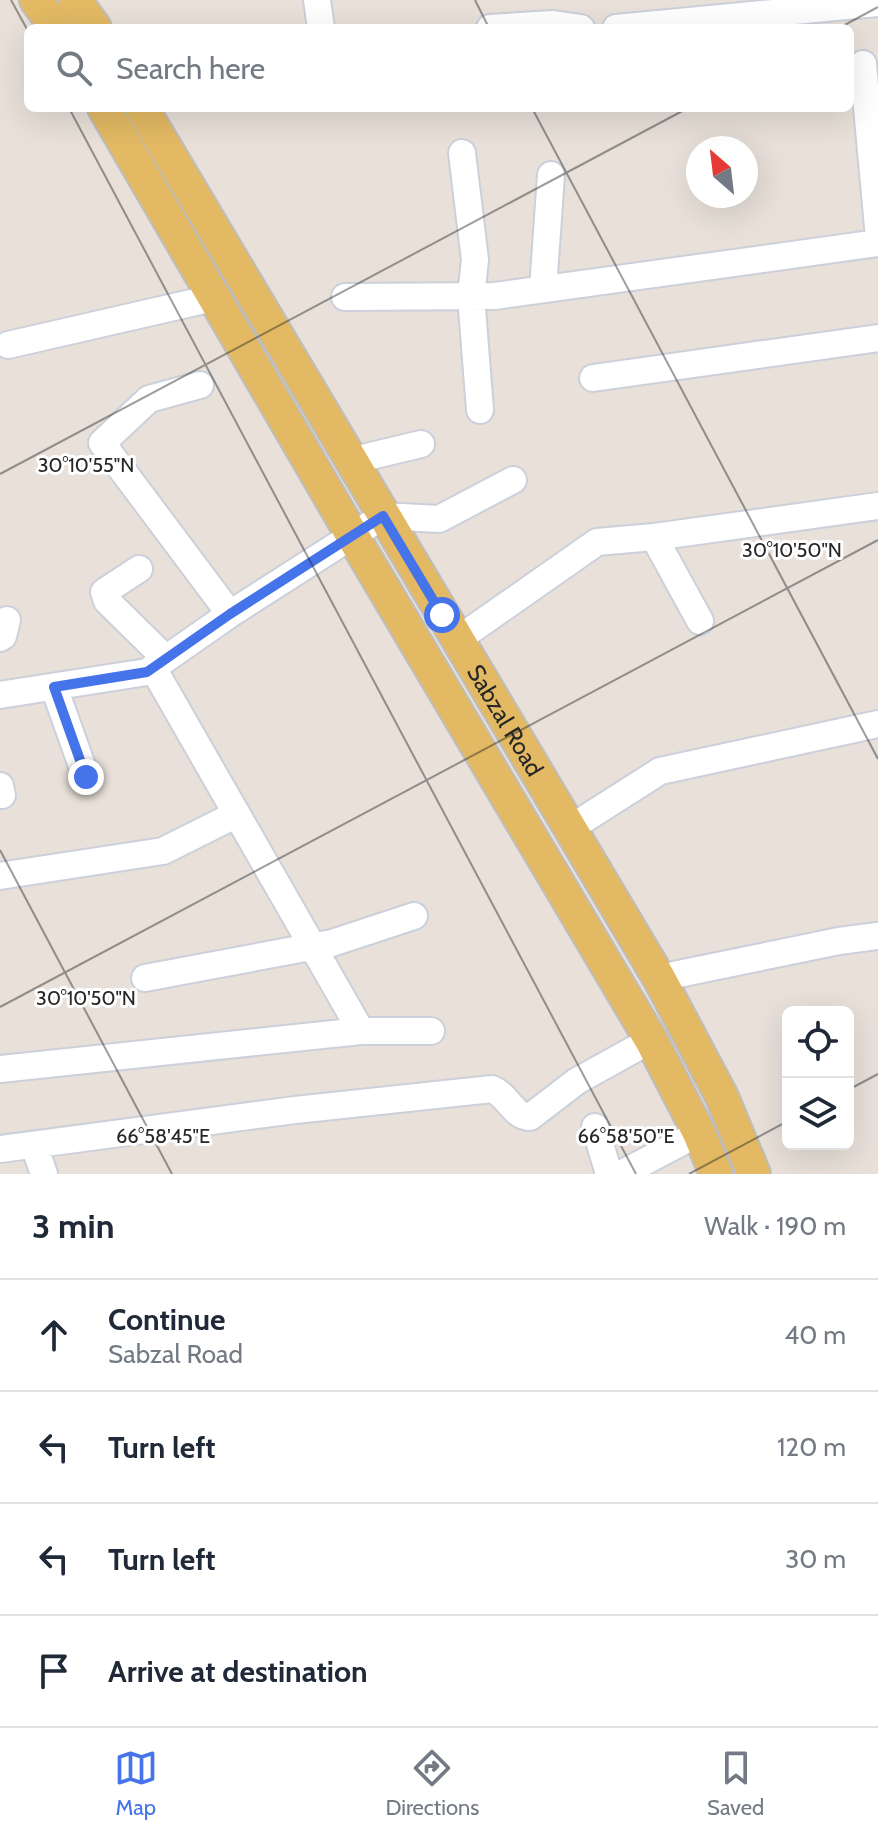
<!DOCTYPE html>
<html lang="en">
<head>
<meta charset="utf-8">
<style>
  body { margin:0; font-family:Cabin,sans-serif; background:#f6f6f7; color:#1f2937 }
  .controls { position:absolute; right:24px; bottom:24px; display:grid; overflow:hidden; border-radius:12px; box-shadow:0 8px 32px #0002 }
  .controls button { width:72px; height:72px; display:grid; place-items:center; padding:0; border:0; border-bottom:2px solid #e0e1e3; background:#fff; color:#1f2937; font:40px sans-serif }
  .compass { position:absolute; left:686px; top:136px; width:72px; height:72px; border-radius:50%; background:#fff; box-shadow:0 8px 32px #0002; rotate:332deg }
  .stop { position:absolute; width:24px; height:24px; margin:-18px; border:6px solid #4573ea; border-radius:50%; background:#fff }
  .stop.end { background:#4573ea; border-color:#fff; box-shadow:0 2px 8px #0008 }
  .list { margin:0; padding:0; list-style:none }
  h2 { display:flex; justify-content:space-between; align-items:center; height:104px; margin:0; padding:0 32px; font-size:34px }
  h2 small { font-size:26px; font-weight:400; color:#747a83 }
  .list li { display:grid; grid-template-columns:52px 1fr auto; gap:24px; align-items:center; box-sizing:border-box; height:112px; padding:0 32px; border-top:2px solid #e0e1e3 }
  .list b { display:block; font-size:30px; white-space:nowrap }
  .list p { margin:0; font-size:26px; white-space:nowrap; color:#747a83 }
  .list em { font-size:26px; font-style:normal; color:#747a83 }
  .icon { flex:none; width:44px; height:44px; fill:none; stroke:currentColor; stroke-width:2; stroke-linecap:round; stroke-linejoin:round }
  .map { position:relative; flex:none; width:878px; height:1174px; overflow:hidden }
  .search { position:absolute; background:#fff; box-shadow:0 8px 32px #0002; left:24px; right:24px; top:24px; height:88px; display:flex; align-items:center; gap:20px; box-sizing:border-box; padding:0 28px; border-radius:12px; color:#747a83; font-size:30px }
  .sheet { height:552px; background:#fff }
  nav { display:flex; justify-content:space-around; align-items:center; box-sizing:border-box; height:112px; border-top:2px solid #e0e1e3; background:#fff; font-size:22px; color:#747a83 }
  nav a { display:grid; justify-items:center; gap:4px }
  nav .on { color:#4573ea }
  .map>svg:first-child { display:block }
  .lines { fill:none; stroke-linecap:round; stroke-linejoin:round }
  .minor-casing { stroke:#ccd0db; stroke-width:30 }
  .major-casing { stroke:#bebebe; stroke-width:36 }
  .minor { stroke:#fff; stroke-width:26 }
  .major { stroke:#e3b963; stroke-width:32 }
  .route { stroke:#4573ea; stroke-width:10 }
  .ticks { fill:none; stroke:#272727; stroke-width:2; stroke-opacity:0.45 }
  .labels { text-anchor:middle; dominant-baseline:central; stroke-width:6; stroke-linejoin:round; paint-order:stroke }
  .street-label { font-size:24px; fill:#272727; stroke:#fff }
  .ticks-label { font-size:20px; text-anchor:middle; fill:#272727; stroke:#fff; stroke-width:6; stroke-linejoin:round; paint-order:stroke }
</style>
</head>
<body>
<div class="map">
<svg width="878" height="1174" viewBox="0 0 878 1174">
  <rect width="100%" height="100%" fill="#e8e0d9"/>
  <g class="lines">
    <g class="minor-casing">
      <path id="minor" d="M317,0l4,28
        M490,28l63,-4 28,4
        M616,28l262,-25
        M863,64l15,163
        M462,153l13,107 -4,36 9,114
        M543,289l8,-114
        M345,297l150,-1 383,-53
        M8,345l205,-47
        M593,378l285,-40
        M200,385l-51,14 -47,44 128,171
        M350,461l71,-17
        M139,569l-35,23 3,9 59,58
        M700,621l-46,-84 224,-31
        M0,638l3,-2 4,-16
        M457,640l140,-98 57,-5
        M153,668l208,363
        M54,687l32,90
        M0,695l147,-23 83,-58 153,-98 56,3 74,-39
        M0,786l2,9
        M569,829l91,-58 218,-47
        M0,876l163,-25 74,-37
        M145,978l187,-35 82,-27
        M659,978l180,-37 39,-5
        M0,1069l361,-38h70
        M595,1127l14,47
        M34,1145l10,29
        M0,1149l295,-39 197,-21c16,6 21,28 38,28l47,-36 74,-41
        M621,1174l78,-41"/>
    </g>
    <g class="major-casing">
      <g id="major">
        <path d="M36,0l20,28"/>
        <path d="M75,0l20,28"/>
        <path d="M104,108l248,427 299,505 48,93 17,41"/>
        <path id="s1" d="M142,108l517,870 63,119 32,77"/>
      </g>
    </g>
    <use href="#minor" class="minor"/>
    <use href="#major" class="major"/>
  </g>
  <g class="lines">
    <path class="route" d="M86,777l-32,-90 93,-15 83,-58 153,-98 59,99"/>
  </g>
  <path class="ticks" d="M11,0l17,31M475,0l14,28M839,28l39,-21M69,108l567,1066M532,108l346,651M0,474l688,-366M0,850l172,324M0,1007l878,-467M848,1090l30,-16M689,1174l99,-53"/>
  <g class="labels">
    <g class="street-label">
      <text stroke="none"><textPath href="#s1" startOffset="712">Sabzal Road</textPath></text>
    </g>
  </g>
  <g class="ticks-label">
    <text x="86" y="472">30°10'55"N</text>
    <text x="792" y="557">30°10'50"N</text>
    <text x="86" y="1005">30°10'50"N</text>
    <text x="163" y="1143">66°58'45"E</text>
    <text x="626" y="1143">66°58'50"E</text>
  </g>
</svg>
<div class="controls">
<button><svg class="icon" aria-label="locate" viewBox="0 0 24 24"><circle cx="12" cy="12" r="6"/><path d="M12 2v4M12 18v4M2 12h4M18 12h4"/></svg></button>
<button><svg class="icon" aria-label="layers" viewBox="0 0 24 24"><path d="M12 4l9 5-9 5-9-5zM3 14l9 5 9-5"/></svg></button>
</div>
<svg class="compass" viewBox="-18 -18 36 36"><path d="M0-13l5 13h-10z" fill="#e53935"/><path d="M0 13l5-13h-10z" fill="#747a83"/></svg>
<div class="stop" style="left:442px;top:615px"></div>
<div class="stop end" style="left:86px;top:777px"></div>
<div class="search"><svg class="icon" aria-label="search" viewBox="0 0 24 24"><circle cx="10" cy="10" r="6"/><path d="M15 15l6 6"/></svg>Search here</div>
</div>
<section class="sheet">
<h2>3 min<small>Walk · 190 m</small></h2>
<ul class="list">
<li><svg class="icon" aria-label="ahead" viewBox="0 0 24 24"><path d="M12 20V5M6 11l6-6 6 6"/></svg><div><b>Continue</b><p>Sabzal Road</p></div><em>40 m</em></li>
<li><svg class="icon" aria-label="left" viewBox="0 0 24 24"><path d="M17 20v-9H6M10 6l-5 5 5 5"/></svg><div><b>Turn left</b></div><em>120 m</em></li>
<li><svg class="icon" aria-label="left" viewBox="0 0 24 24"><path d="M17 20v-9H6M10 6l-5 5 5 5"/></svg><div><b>Turn left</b></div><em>30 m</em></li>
<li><svg class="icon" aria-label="arrive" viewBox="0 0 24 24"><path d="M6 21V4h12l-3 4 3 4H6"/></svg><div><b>Arrive at destination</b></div></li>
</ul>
</section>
<nav>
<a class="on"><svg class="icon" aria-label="map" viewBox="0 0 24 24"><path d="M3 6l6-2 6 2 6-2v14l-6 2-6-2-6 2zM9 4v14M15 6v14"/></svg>Map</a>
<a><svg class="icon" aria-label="directions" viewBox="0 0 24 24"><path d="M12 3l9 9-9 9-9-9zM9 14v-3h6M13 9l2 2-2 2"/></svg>Directions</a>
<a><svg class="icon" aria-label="saved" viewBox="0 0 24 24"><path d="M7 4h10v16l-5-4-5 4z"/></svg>Saved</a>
</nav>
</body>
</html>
